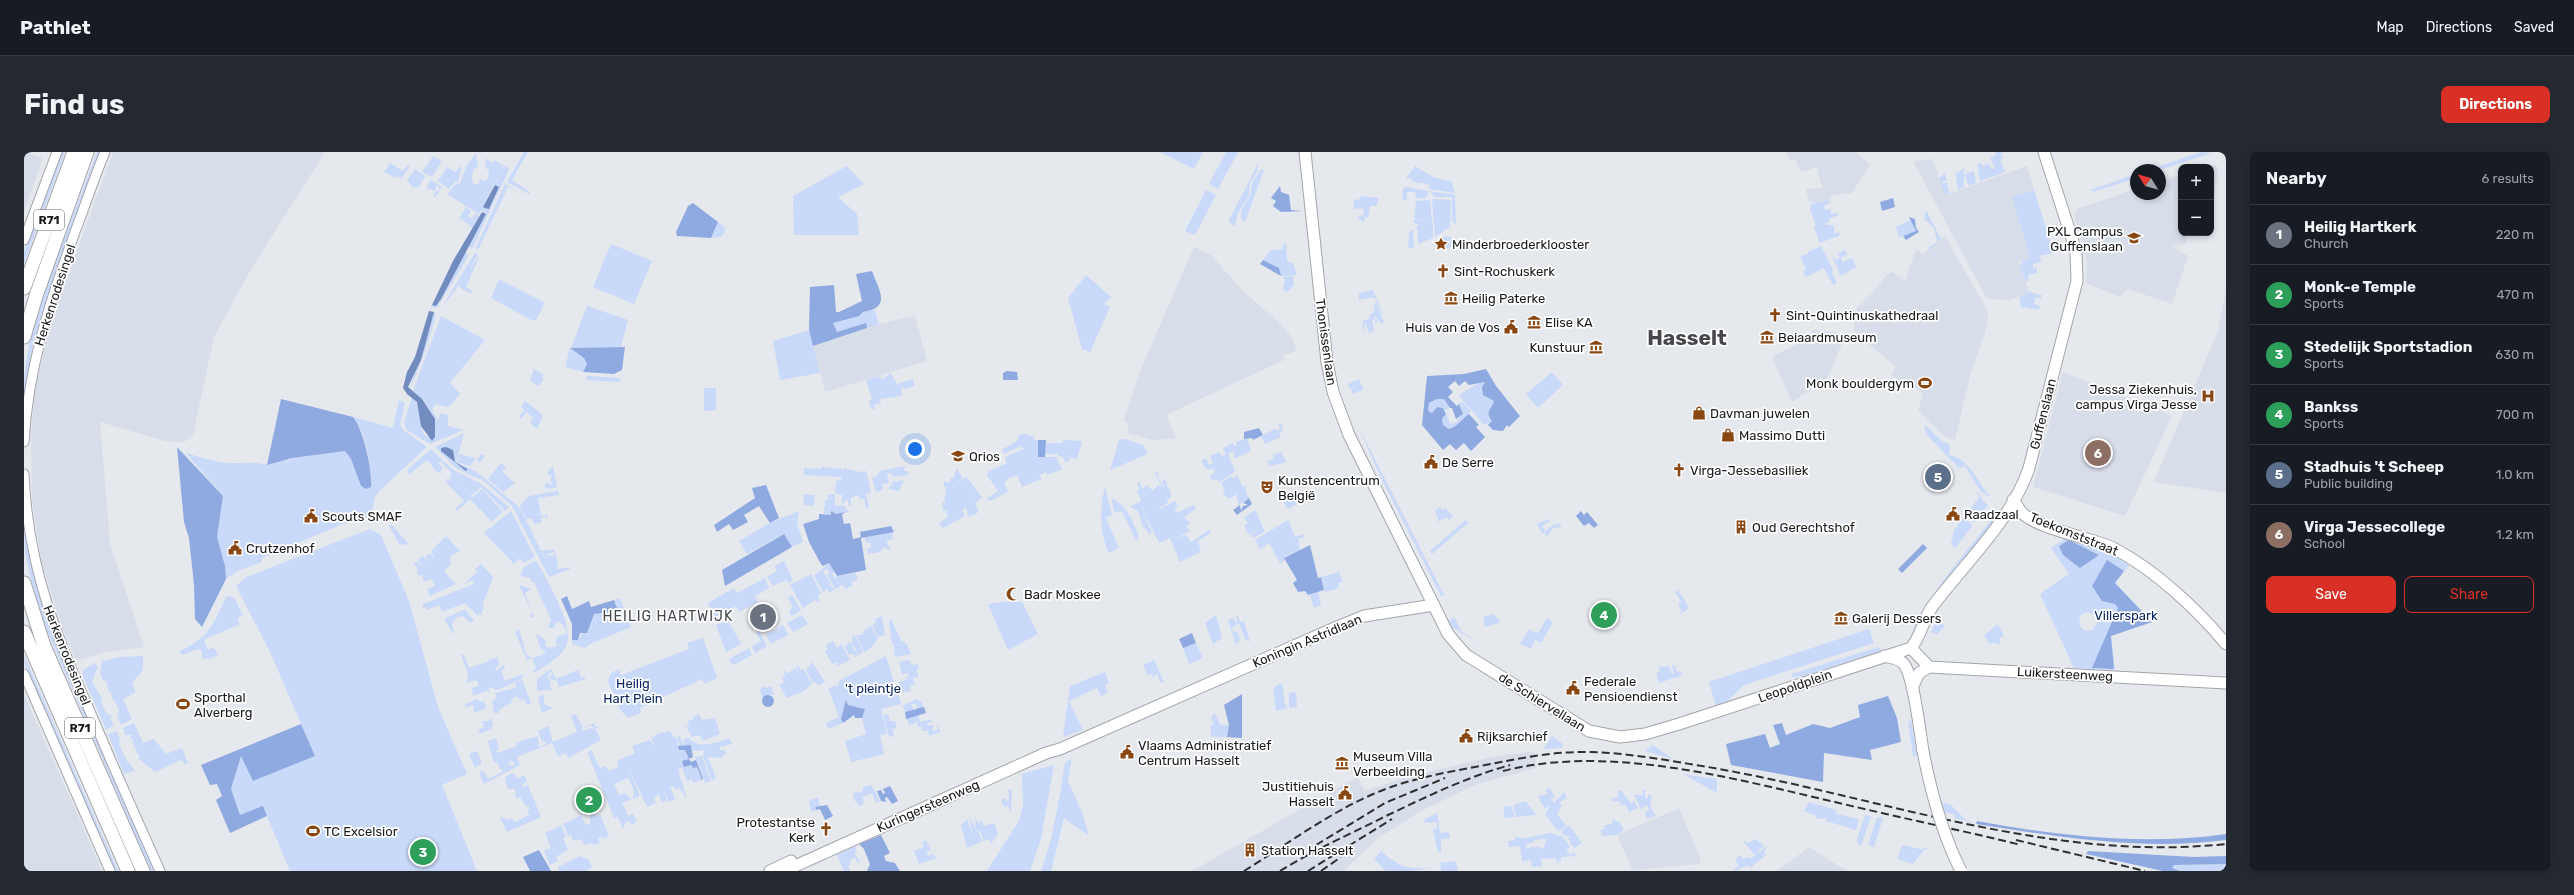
<!DOCTYPE html>
<html lang="en">
<head>
<meta charset="utf-8">
<style>
  body { margin:0; font-family:Rubik,sans-serif; background:#242831; color:#f1f3f6 }
  .controls { position:absolute; right:12px; top:12px; display:grid; overflow:hidden; border-radius:8px; box-shadow:0 2px 6px #0003 }
  .controls button { width:36px; height:36px; display:grid; place-items:center; padding:0; border:0; border-bottom:1px solid #363941; background:#171b24; color:#f1f3f6; font:20px sans-serif }
  .compass { position:absolute; left:2106px; top:12px; width:36px; height:36px; border-radius:50%; background:#171b24; box-shadow:0 2px 6px #0003; rotate:307deg }
  .you { position:absolute; left:891px; top:297px; width:14px; height:14px; margin:-10px; border:3px solid #fff; border-radius:50%; background:#1a73e8; box-shadow:0 0 0 6px #1a73e833 }
  .badge { display:grid; place-items:center; width:26px; height:26px; border-radius:50%; background:#d93025; color:#fff; font-size:13px; font-weight:700 }
  .pin { position:absolute; translate:-50% -50%; border:2px solid #fff; box-shadow:0 1px 4px #0006 }
  .list { margin:0; padding:0; list-style:none }
  h2 { display:flex; justify-content:space-between; align-items:center; height:52px; margin:0; padding:0 16px; font-size:17px }
  h2 small { font-size:13px; font-weight:400; color:#9ea1a6 }
  .list li { display:grid; grid-template-columns:26px 1fr auto; gap:12px; align-items:center; box-sizing:border-box; height:60px; padding:0 16px; border-top:1px solid #363941 }
  .list b { display:block; font-size:15px; white-space:nowrap }
  .list p { margin:0; font-size:13px; white-space:nowrap; color:#9ea1a6 }
  .list em { font-size:13px; font-style:normal; color:#9ea1a6 }
  .actions { display:flex; gap:8px; padding:12px 16px }
  .actions a { flex:1; padding:9px 0; border:1px solid #d93025; border-radius:8px; text-align:center; font-size:14px; color:#d93025 }
  .actions .main { background:#d93025; color:#fff }
  .map { position:relative; flex:none; width:2202px; height:719px; overflow:hidden; border-radius:8px }
  header { display:flex; align-items:center; gap:24px; box-sizing:border-box; height:56px; padding:0 20px; background:#171b24; border-bottom:1px solid #363941 }
  header strong { font-size:19px }
  nav { display:flex; gap:22px; margin-inline-start:auto; font-size:14px }
  .intro { display:flex; align-items:center; justify-content:space-between; box-sizing:border-box; height:96px; padding:0 24px }
  h1 { margin:0; font-size:28px }
  .button { padding:10px 18px; border-radius:8px; background:#d93025; color:#fff; font-size:14px; font-weight:700 }
  main { display:flex; gap:24px; padding:0 24px }
  aside { flex:1; background:#171b24; border-radius:8px; box-shadow:0 2px 6px #0003 }
  .map>svg:first-child { display:block }
  .built { fill:#d7dde9 }
  .green { fill:#c9d9f9; fill-rule:evenodd }
  .forest { fill:#8faae1 }
  .water { fill:#728cc0 }
  .lines { fill:none; stroke-linecap:round; stroke-linejoin:round }
  .minor-casing { stroke:#a3a5aa; stroke-width:11 }
  .major-casing { stroke:#a3a5aa; stroke-width:13 }
  .highway-casing { stroke:#a3a5aa; stroke-width:15 }
  .minor { stroke:#fff; stroke-width:9 }
  .major { stroke:#fff; stroke-width:11 }
  .highway { stroke:#fff; stroke-width:13 }
  .rail { stroke:#2e2f30; stroke-width:2; stroke-dasharray:8 4; stroke-linecap:butt }
  .major-bridge-casing { stroke:#a3a5aa; stroke-width:13; stroke-linecap:butt }
  .major-bridge { stroke:#fff; stroke-width:11 }
  .labels { text-anchor:middle; dominant-baseline:central; stroke-width:3.5; stroke-linejoin:round; paint-order:stroke }
  .shield { fill:#fff; stroke:#5e5f5f; stroke-width:1 }
  .shield-label { font-size:12px; font-weight:bold; fill:#191a1b }
  .poi-label { font-size:13px; fill:#191a1b; stroke:#fff; text-anchor:start }
  .street-label { font-size:13px; fill:#191a1b; stroke:#fff }
  .park-label { font-size:13px; fill:#0c2563; stroke:#fff }
  .neighbourhood-label { font-size:14px; letter-spacing:1px; fill:#45474b; stroke:#fff }
  .town-label { font-size:21px; font-weight:bold; fill:#45474b; stroke:#fff }
</style>
</head>
<body>
<header>
<strong>Pathlet</strong>
<nav><a>Map</a><a>Directions</a><a>Saved</a></nav>
</header>
<div class="intro"><h1>Find us</h1><a class="button">Directions</a></div>
<main>
<div class="map">
<svg width="2202" height="719" viewBox="0 0 2202 719">
  <rect width="100%" height="100%" fill="#e5e8ed"/>
  <path class="built" d="M0,0l19,6 -19,53z
    M89,0h212l-75,119 -36,66 -21,98 -7,6 -6,1 -15,-1 -65,-19 10,122 34,103 -39,5 -29,9 -14,-34 -21,-66 -9,-63 -1,-65 4,-42 15,-67z
    M1761,0h71l14,13 -18,28 -22,2 1,8 -3,1 -1,-4 -18,3 -3,-14 16,-1 -5,-21 -16,5 -6,-13 -5,1z
    M1908,7l14,36 81,-29 7,24 -22,7 18,61 -12,4 11,30 -18,8 -19,-1 -6,-2 -73,-136z
    M2191,13l3,3 -4,28h-3v-29h-7z
    M2157,23v58h6l-1,11 -14,2 16,10 -16,48 -44,-15 -8,8 -34,-14 1,-22 -13,-45 3,-7 59,-20v5h24v-12z
    M1921,84l42,74 1,8 -4,18 -13,36 -16,68 -11,-4 -26,-26 5,-16 -14,-11 -3,3 -15,-11 5,-8 -42,-36 2,-22 19,-19 12,-16 5,-2 13,9 11,-32 7,5z
    M1170,95l16,7 33,37 31,27 17,18 6,15 -13,4v5l-118,55 10,23 -23,2 -26,-7 2,-8 -5,-5 17,-51z
    M2202,138v203l-72,-11 64,-151z
    M891,164l12,45 -102,31 -12,-46 66,-22z
    M1789,178l22,2 10,4 -18,43 -35,23 -20,-45 28,-14z
    M2039,220l109,44 -47,100 -92,-29z
    M0,543l56,125 22,51h-78z
    M1504,600l7,1 1,15 -59,16 -58,28 -42,27 -33,32h-152l165,-94 8,14 39,-13 87,-21z
    M1655,656l22,52 -2,4 -66,6 -16,-35z
    M1785,695l38,24h-70z"/>
  <path class="green" d="M36,0h5l-41,112v-12z
    M73,0h4l-59,161 -9,31 -9,49c0,-46 17,-90 32,-133 14,-36 27,-72 41,-108z
    M500,0h4l-16,28 18,12 -1,2 -22,-12z
    M1136,0h43l-9,17z
    M1202,0h12l-20,37 -9,-5z
    M1971,0h9l-3,2 2,5 -3,1 5,12 -25,9 -3,-17 5,-1 1,4 4,-4 5,6 3,-1 -5,-10 6,-3z
    M2177,0l11,1 -53,17h-11z
    M452,1l2,14 -5,3 -1,10 2,4h5l1,-6 2,3 6,-1 1,-11h-3l-1,-11 7,5 3,-3 9,6 -21,41 16,-20 -4,-2 10,-20 4,4 -37,80 -4,-3 18,-32 -4,-4 -3,4 -32,-20 10,-11 3,1 6,-17z
    M409,4l9,5 -10,16 -10,-5z
    M366,11l13,8 4,-5h3l-10,15 1,-3 -4,-2 -1,2 -12,-6z
    M1234,12v7l-8,11 -1,14 -10,15 -4,15 -7,-4z
    M438,13l-4,17 -2,-1 -7,8 -11,-8 9,-14 8,5z
    M823,14l17,18 -26,13 19,17 2,21h-65l-1,-39z
    M1391,14l20,12 16,3 4,12 -26,-4v-5l-16,-2 -1,-3 -6,-1z
    M1940,16v19l-6,3 -3,-20 2,3z
    M1941,16l3,5 6,-2 2,12 -7,3 -5,-11 3,-1z
    M391,17l10,7 -7,12 -3,-2 -1,2 -7,-7z
    M1237,17l3,1 -19,52 -4,-3v-8l9,-15 2,-13z
    M1921,21l2,8h-5l1,3 4,-2 1,9 4,1 -7,3 -6,-17z
    M2112,22v4l-43,14 -2,-2z
    M407,28l11,7 -7,10 -2,-2 7,-7 -3,-3 -2,6 -9,-3z
    M481,32l18,10 -15,-7 -30,63 -2,-3z
    M1381,35l24,4 -3,7h-10l-1,-6h-8v8l-5,-1 1,-10z
    M1182,38l10,5 -21,40 -10,-4z
    M2010,38l20,63 -15,3 3,6 -9,2v5l4,-1v6h-8l-1,8 -3,-1 -6,-16 3,-1 -1,-3 9,-3 -18,-61z
    M1406,39l25,4 1,28 -1,1 -3,-3v-24h-17z
    M1336,44l19,2 -3,8h-6l-2,12 -3,-1 -1,5 -7,-4 7,-4 -1,-6 -9,1v-9l6,-1z
    M1408,47l19,1 -1,27 -15,10z
    M1406,48l2,22 -18,-4 2,-17z
    M1803,48l1,4 -4,2 1,4 5,-1 1,5 6,-1 1,2 -9,4 1,3 -7,2 11,2v8l5,-2 1,3 -20,8 -6,-16 2,-1 -6,-17 1,-5z
    M442,55l5,4 -3,5 4,2 4,-5 3,3 -7,12 -11,-10 -3,2z
    M1902,58l15,29 -13,12v-3l9,-6 -3,-14 -10,-9z
    M1390,67l19,3v16l-15,6v-13l-2,-3 3,-4 -5,-1z
    M1887,68l5,12 -17,5 -3,-10z
    M694,70l7,6 -1,6 -4,3 -9,1z
    M1389,78l1,17 -6,2 1,-17z
    M1417 90a6 6 0 1 1 12 0a6 6 0 1 1-12 0Z
    M1262,91l1,18 6,2 4,12 -16,1 -2,-8 -16,-8 8,-10 12,-1v-5z
    M587,92l41,17 -18,43 -41,-17z
    M1797,94l12,23 -1,4 5,10 -4,2 -9,-17 -18,9 -3,-5 3,-2 -6,-14 8,-2v-2z
    M1821,98l2,5 -6,2 1,5 10,-4 4,9 -15,9 -9,-20 4,4 4,-2 -3,-4z
    M440,100l5,3 -32,53 -6,-1 1,-2 4,1 5,-7z
    M451,101l3,1 -9,16 11,-15 -14,32 6,4 -1,3 -12,-7 3,-6 -22,29z
    M1062,123l25,22 -7,7 6,3 -20,45 -8,-3 -14,-51z
    M1269,124l1,9 -7,7 -4,-3 2,-8 -2,-4z
    M475,127l46,24 -9,17h-5l-40,-22z
    M1349,138l10,24h-1l-8,-17 -15,3v-7z
    M2005,140l13,3 -1,3 -5,-1 -2,7 6,2 -1,4 -18,-3 -2,-10z
    M1352,151l8,19 -3,2 -5,-7h-3l5,4 -3,2v-4l-3,1 2,10 -5,3 -4,-11 -2,12v-13l8,-3 -2,-3 6,-3 -2,-6z
    M563,154l41,14 -7,27 -50,1z
    M406,158l6,4c-6,26 -16,51 -26,76l4,-16 7,-14 13,-48z
    M851,158l4,14 -12,4 -1,-4 -29,8 -4,-10 26,-6 4,-4z
    M417,164l44,24 -35,43 10,11 -11,13 -13,-3 -4,5 6,12 2,-8 8,2v11l16,4 -34,14 -23,-14 -3,-7 8,-27c10,12 6,27 13,40l10,1 -2,-22 -11,-16 -9,-8z
    M785,178l11,43 -40,7 -7,-39z
    M546,196l14,10 3,6 -4,8 -18,-5z
    M510,217l10,6 -2,4 2,1 -6,6 -8,-5z
    M1528,220l11,13 -25,23 -12,-14z
    M867,221l6,11 16,-5 2,7 -9,2 1,2 -6,-4 1,10 -22,3 1,4 -2,1 -1,-3 -1,3 -3,1 1,4h-4l-2,-8 3,-2 -6,-19 14,-4 2,4z
    M564,224l32,2 1,1 -2,3 -32,-2 -1,-2z
    M1335,227l4,10 -10,5 -2,-5 2,-1 -3,1 -2,-5z
    M1459,229l3,16 8,3 -2,21 -4,4 -2,-2 -2,2 -25,-29c10,-9 15,-9 24,-15z
    M680,236h12v22l-12,1z
    M1413,247h7l6,9 -5,2 -2,-2 -11,5 -4,-2 1,-8z
    M375,248l6,3 -5,22 3,5 24,17 -48,44 -4,6 -4,19 -28,8 -81,34v4l-22,8 -14,9 -1,-13 -8,-29 6,-41 -37,-43c11,3 22,7 34,9 17,3 31,-2 47,3l25,-11 -7,9 7,-5 53,-7 6,8 10,27 11,-3c-2,-19 -6,-51 -19,-66l40,11z
    M501,249l18,14 -6,14 -7,-6 3,-5 -6,-6 -6,7 -2,-2 5,-7 -3,-3z
    M1438,250l8,8 -1,4c-8,5 -10,11 -20,15l-6,-4 -1,-6 4,-5 4,10 7,-2 5,-13 -3,-5z
    M1256,271l4,2 -3,2 2,3 -4,5 2,2 -16,7 -4,-7 14,-9 2,3 3,-2 -2,-5z
    M1333,272l87,171 -3,1 -59,-116z
    M1900,272l18,17 8,4 -1,10c21,4 28,27 41,41 -9,1 -20,-23 -25,-30l-5,2 -3,-2 -31,-32z
    M440,281l-8,29 21,10 43,36 21,43 13,-2 1,3 -11,3 -2,-2 6,11 -4,-9 9,1 3,-3 2,16 12,-2v2l-21,8 -37,-71 -28,-25 -27,-12 -22,-22z
    M998,282h6v2h6v4h4v17h18l6,12 -14,6 -2,-3 -7,3 3,4 -20,8 -5,-12 -7,3 -2,-2 1,3 -5,3 4,10 -18,9 -3,-2 11,-8 -11,-16 2,-4 18,-8 -2,-6 19,-8 -3,-3 -17,8 -2,-4 16,-10v-4z
    M1223,286l4,13 -17,8v-8l-6,3 7,17 -15,11 -4,-3 -3,2 -4,-4 6,-5 -2,-4 -3,2 -5,-2 -4,-7 5,-3 3,7 4,-2 -3,-7 9,-4 3,4 4,-1 -3,-7 10,-5 1,3 3,-1 -1,-3z
    M1102,287l18,7 4,8 -38,16 9,-30z
    M1039,288l19,1 -5,18 -7,-2v4l-2,1v-2l-3,3 -2,-6 -5,-1v-2h-13l1,-11h17z
    M407,297l22,21 27,13 29,24 -4,4 -24,-24 -9,8 -16,-17 17,19 9,-8 21,23 -12,10 -9,-11 1,-2 -3,1 -10,-11 -13,12 -2,-2 9,-8 -18,-19 1,-4 2,2 2,-2 -2,-2 3,-3 -12,-12 -2,2 5,5 -5,5 -11,-13 -18,15 -2,-5z
    M1257,300l5,10 -16,4 -3,-5 7,-2 -1,-4z
    M435,302l20,5 1,-5 5,2 -5,7 -4,-5 -6,8 -13,-4z
    M477,311l5,4 -4,5 13,11 -12,9 -15,-13z
    M529,314l4,21 -10,2 -3,-3 4,-3 3,2 2,-2 -3,-3 2,-3 -5,-4z
    M881,314l-1,5h4v4l-15,2 -1,-3 -5,-1 2,10 -7,1 1,6 -7,2 -4,-14 6,-3 1,-4z
    M798,315l20,2v3l2,-4 15,4 7,-1 5,21 -5,2 3,13 -3,1 -2,-9h-4l-2,-4 -7,3v7l-2,1 -2,-7 -5,5v-9l-7,-2 1,-12 5,-1v-3l-37,-2v-7l17,1z
    M933,317l6,9 -12,8 16,-9 15,21 -7,5 4,9 -10,5 -3,-9 -4,2 3,6 -22,12 -4,-5 9,-6 -2,-7 -3,1 -1,-8 4,-2 -2,-3 3,-3 -2,-5 2,-2 -4,-2 2,-5 4,2 2,-5h2z
    M1134,320v5l5,9 4,1 -5,-4 2,-5 7,15 -1,5 -3,2 1,3 -7,4 -2,-1 1,3 15,-8 3,5 -4,3 3,4 16,-8 3,3 -12,9 6,6 -4,3 4,5 -15,8 11,-4 5,7 18,-12 2,3 -13,8 3,11 -21,10 -10,-24 -11,5 -19,-38 12,28 -2,1 -7,-8 -5,-15 -8,-4 11,-6 -4,-10 3,-2 -3,-5 3,-2 2,7 5,-4 6,6 5,-6 4,2 -7,-14z
    M1213,323l6,12 3,-1v6l3,6 -10,7 -3,-11 -7,5 -7,-6 3,-2 -4,-8 10,-7 2,2z
    M880,328l-5,11 -10,-2v-2l6,-3h-3l-1,-2z
    M1081,334l7,29 -6,3 13,30 -10,5c-10,-21 -9,-45 -4,-67z
    M534,339l1,4 -21,3 3,18 6,-1v5l-2,-3 -4,1 1,4 -8,2 -2,-6 -6,1 -6,-13 9,-10z
    M1951,340l5,2 2,6 6,5 -14,18 -9,-7 15,-20z
    M1267,341l1,7 3,-1 2,5 -9,5 -5,-7 6,-2 -5,1 -2,-5z
    M779,342l12,1 -1,11 -10,-1z
    M811,342v12l8,-1 6,7 -14,2 -4,-3v4l-7,-1 1,-14h4l-2,-5z
    M1087,346c15,6 22,24 28,38l-3,5 -14,-30 -6,2 -2,-2z
    M1415,349l14,16 -4,3 -3,-3 -7,5 -4,-11 5,-4 3,3 2,-2z
    M1231,358l10,22 -12,6 -2,-3 9,-7 -11,7 -5,-9 4,-3 -4,-5z
    M487,359l24,46 -12,6 -3,-5 -6,6 -30,-31z
    M775,359l-2,12 6,19 -11,5 -9,-13 -36,20 -8,-13 31,-18z
    M1939,366l10,7 -18,23 -4,-5 3,-13z
    M1524,367l2,2 -8,5 3,6 9,-8 2,1 3,-2 3,4 -9,1 -6,8 -2,-3h-3l-5,-9z
    M1264,368l7,17 8,-3 1,4h-6l2,12 -16,7 1,3 -5,3 -11,-20 -9,6 -5,-9z
    M1442,368l2,3 -36,31 -2,-3z
    M1967,368l2,2 -65,85 -11,20 -3,-2c21,-38 50,-70 77,-105z
    M367,372l17,19 -3,2 -6,-1 -10,-18z
    M0,375l20,83 26,64 86,197h-5l-111,-256 -15,-61z
    M346,377l11,6 28,66 29,106 29,67 -25,11 35,86h-187l-27,-64 -23,9 -9,-27 10,-34 74,1 -45,-104 -34,-66 10,-9z
    M868,380l1,7 -7,1 5,11 -7,-4 -4,5 -12,2 -1,-5 4,-1 -1,-6 -4,1 -1,-6z
    M422,384l14,15 -10,5 1,8 -7,7 12,13 -26,12 -3,-7 8,-3 -3,-7 -8,3 -2,-8 -4,2 -1,-9 -4,-2 4,-4 7,8 -6,-9 5,-4 6,8 -4,-7 5,-4 5,6 -4,-8z
    M2045,384l44,19 16,10 -14,18 37,39 -41,14 4,34 -41,-2 -34,-74 29,-20 -18,-26zM2045,388l30,15v1l-22,7 -14,-8 -4,-9zM2064,460l6,3 3,8 -5,7 -6,1 -5,-3 -2,-9 3,-5z
    M511,409l3,2c9,19 41,68 26,87 -7,10 -20,16 -30,23l-1,-3 3,-2 -4,-10 -5,2 -12,-28 4,-3 7,25 7,4 13,-5 -6,-6 -4,-13 10,6 -1,6 5,2 14,-4 -7,1 -1,-4 1,-4 10,-4 -4,-11 3,9 -4,-7 -5,-3 -3,7h-6l3,-8 -17,-38h-3l-1,-4 -10,-2 4,-9z
    M760,409l9,19 -4,3 -3,-3 -13,6 -6,-9 10,-6 -2,-5z
    M805,411l6,9 -3,2 3,5 2,-3 18,-3 3,7 -7,2 2,3 -7,4 -3,-4 -8,4 -8,-14 3,-2 -3,-4 -4,2 7,12 -1,3 2,-1 3,5 -5,3 -2,-4 -4,3 -9,-16z
    M457,412l12,13 -11,29 2,1 -3,8 -2,-2 -1,3 -13,-13 -23,9 -3,-7 -12,5 -1,-3 -3,1v-4l51,-20 -1,-4 -9,4 13,-12 -2,-3z
    M1315,420l4,10 -5,1 1,5 -14,4 -4,-15z
    M787,422l10,19 -3,3 2,6 -4,-1 -6,-10 5,9 -12,8 -13,-23z
    M741,426l4,10 -14,8 3,6 -19,10 -3,-6 -22,13 -6,-16 26,-15 3,5z
    M495,433l13,4 -7,4 9,24h-4l2,-5z
    M1654,438l11,18 -11,8 4,-5 -4,-6 3,-4 -6,-9z
    M1294,440l3,13 -7,3 -4,-13z
    M768,443l9,15 -9,6 -3,-5 4,-4 -5,-9z
    M206,444l5,3 8,16 -6,3 3,6 -36,16 4,10 6,-3 4,8 -9,4 -7,-1v-7l-4,-2 -16,6 -3,-4c29,-12 34,-26 47,-54z
    M596,446l11,29 -41,17 -5,4 -13,-4v-4h6l16,-26 23,-8 -3,-6z
    M977,450h21l16,32 -30,16 -20,-46z
    M441,457l9,12 -4,2 -7,-7 -6,1 -5,7 2,10h-1l-9,-15z
    M1469,462l7,7 -1,2 -14,4 -2,-10z
    M778,463l6,9 -15,8 -6,-9z
    M1192,463l6,23 -9,6 -8,-21z
    M850,464l1,3 7,-3 3,19 -7,2 -6,-12 4,-2z
    M1214,464l2,6 4,-1 6,21 -5,-3 -6,-16 -7,5 1,4 4,-1 3,8 -4,6 -8,-25 6,-2 1,5 2,-1 -1,-5z
    M1431,466l6,13 21,14 -32,-19 -2,-5z
    M1523,466l6,4 -12,21 -6,-3 -4,9 -11,-5 9,-15 6,4 4,-1z
    M867,467l11,23 3,-1v3l-11,2 -2,-3 -3,-20z
    M704,468l13,24 -15,8 -10,-27z
    M1913,468l8,6 -8,8 -6,-2z
    M845,471l9,16 -7,9 -7,4 -8,-16 8,-2 -1,-3 7,-4z
    M1974,472l6,12 -5,2 2,6h-6v-2l-5,2 -6,-9z
    M759,473l5,10 -17,9 -5,-9z
    M1845,477l5,14 -130,42 -17,16 -11,5 -7,-24z
    M735,479l8,15 -12,7 -3,-6 9,-6 -5,-8z
    M831,484l8,16 -4,3 -6,-10 -1,2 6,8 -3,2 -2,-4 -4,2 -5,-9 7,-4 2,2 -1,-7z
    M679,486l14,40 -12,6 -3,-5 -62,29 1,5 -13,5 -7,-7 -13,-30 3,-8 8,-4 2,6 68,-26 -2,-6z
    M809,489l4,7 4,-3 -1,-3 10,18 -12,6 -2,-4 -4,2 -7,-13 3,-2 -2,-4z
    M1172,491l7,15 -14,6 -6,-16z
    M883,492l4,10 -16,3 -1,-11z
    M1855,495l2,4 -77,25 -12,1 -1,-3z
    M725,496l3,7 -18,10 -3,-2 -2,-4z
    M439,502l6,14 20,-7 -1,-4 2,3 7,-3 2,7 -5,7 4,-1 6,-5 1,4 -4,1 4,11 18,-7 -1,5 -25,11 -8,-3 1,7 -2,-4 -15,6 -1,-8 7,-2 -3,-6 -10,3 2,-9 -7,-19z
    M0,503l94,216h-3l-90,-205z
    M119,504c1,22 -2,13 -11,28l4,8 -13,7 9,20 -11,6 -4,-10 2,-6 -8,-13 1,-3 -4,-3 -1,-8 -5,-3 -2,-7 2,-11 18,-4z
    M862,504l15,48 -20,5 6,25 -7,1 4,19 -33,8 -6,-21 21,-7 -4,-16 3,-9 -17,-4 -2,-4 -5,18 2,4 -15,6 -2,-6 13,-6 -11,-29 11,-3v-4z
    M886,508l1,5 7,-1 1,5 -3,1 3,7 -15,2 5,-3 -1,-3 -6,1 -3,-12z
    M1130,508l10,22 -3,1 -4,-9 -3,1v5l-2,-6 -4,1 -5,-10z
    M788,510l13,20 -7,3 -2,-3 -3,1 -7,-13z
    M71,511l3,4 -6,15 10,16 -1,3 5,12 7,3 -3,2 4,7 -8,5 -24,-56 1,-4z
    M1648,513h3l2,7 4,-1 1,4 -23,8 -3,-10 4,-1 -2,-5 11,-1 3,8 2,-1z
    M774,514l3,4 2,-2 9,16 -8,7 -17,7 -8,-13 5,-3 -2,-5 3,-1 -1,-4 2,-1 1,3 8,-6 5,8 -4,-9z
    M527,517l5,10 22,-9 3,8 3,-1 2,2 -27,8 -2,-6 -9,-3 4,-4 -1,-3 -4,6 4,5 -2,2 3,6 -15,1v-12z
    M1081,520l4,11 -4,2 3,8 -7,3 -4,-8 -28,13 14,29 -20,7 7,-51z
    M889,526l2,6 -5,2 1,5 -11,2 -2,-11z
    M498,528l9,23 -4,2 -3,-6 -4,1 -3,-4 -6,3 1,3 -13,8v3h-5l-2,-12 5,-3 -2,-5 21,-5 -1,-5z
    M1258,531l3,21 2,4 -11,3 -3,-23z
    M741,534l1,2 5,-2 3,8 -12,4 -2,-9z
    M1272,540l1,15 -8,1v-15z
    M520,543v9l9,4 -11,5 -4,-16z
    M454,547l1,3 5,-1 2,7 -12,5 -1,-8 -7,3 -1,-4z
    M894,547l1,3 3,-1 1,7 -6,1 -1,-5h-5l3,6 -9,2 -2,-7z
    M1191,561l5,12h9l-2,12h-16v-12h3l-3,-8z
    M552,562l7,14 12,-5v3l4,1 -4,2 -4,-3 -10,3 2,2 8,-3 5,2 5,10 -33,18 -2,-5 -8,3 -6,-13 -35,14 3,8 -36,19 -5,-12 4,-1 5,8 14,-7 5,-8 6,2 2,-2 -4,-4 -8,10 -3,-1 -3,-7 -3,1 -6,-22 8,-3 3,11 -4,2 3,2 19,-7 -1,-3 12,-5 1,1 9,-3 1,11 7,-3 -1,-3 -3,1 -4,-11 10,-5 5,16 24,-10 -6,-16z
    M675,562l3,6 13,-2 5,16 -17,7 -3,-6 -8,2 -6,-11 3,-1 -1,-5h5v-3z
    M864,562l2,7h5l2,7 -5,1 2,7 -5,1 -6,-22z
    M894,563l2,7 11,-3 1,3 -5,1 1,3 6,-1 -2,6 5,-1v-7l3,9 -11,4 -1,-5h-6l-1,-5 -3,1v-5l-9,3 -2,-7z
    M467,566l2,7 -2,4 -11,5 -2,-4 6,-3 -2,-6h7z
    M1887,568l6,35 -4,1 -5,-34z
    M110,571l9,20 11,-4 12,15 16,-6 6,15 -3,1 -4,-4 -26,12 -17,-14 2,-2 -4,-4 1,-2 -4,-4 2,-2 -3,-1 2,-3 -4,-2 2,-3h-7l-2,-7z
    M658,572c3,4 4,10 7,14 9,12 27,5 40,0l3,6 -12,3v3h5l1,5h-4v3l-14,-1 8,21 -4,2 -9,-24 1,-6 -11,1 -2,-6 -6,1 -2,-6 5,-3z
    M93,579l3,9 4,2 -5,-1c0,6 8,21 16,29l-11,4 -16,-40z
    M646,579l3,6h3l2,9 2,-2 -3,-3 2,-7 5,12h-6l7,4 4,9 -5,8 7,-2 2,3 4,-1 5,13 -9,3 -1,-4 -5,2 -5,-13 -4,1 9,30 -8,-11 -3,2 -3,-4 -3,1 5,12 -6,3 -6,-14 4,13 -5,1 -3,-7 -5,2 2,6 -9,4 -20,-43 13,32 -7,3 1,-8 -6,-13 -14,6 5,11 6,-2 6,6 -9,4 6,13 5,-2 4,8 -6,3 -2,-4 -4,2 -2,6 -5,-12 -4,1 -26,-64 1,-3 2,-1 9,18 6,-2 2,5 11,-4 -2,-6 18,-8 -3,-7 18,-6 5,9 -4,-13 2,2 4,-4z
    M1528,584l11,8 -1,4 -19,1z
    M1629,593l20,14 -28,-8z
    M453,599l5,12 -7,5 -6,-14z
    M678,604l9,25 -6,2 -10,-26z
    M1048,606l-4,23 14,31 7,24 -25,-18 -13,53h-10c13,-35 18,-71 24,-108z
    M1030,613l-13,74 -11,32h-43l32,-50 4,-16 -1,-31z
    M488,621l3,1 2,5 7,-4 3,6 -5,4 1,2 5,-2 13,32 -34,15 -7,-15 8,3 4,-2 3,4 14,-7 -2,-4 3,-2 -2,-3 -2,1 -6,-10 -4,2 -1,-10h-7l-3,-12z
    M1659,622l34,5v14z
    M847,633l9,16 -4,2 -4,-10 -10,4 2,7 -4,2 -6,-6 -1,-7 10,-1 -1,-4z
    M1526,636l5,10h-4l3,5 10,-11 3,6 -8,4 3,4 -5,8 9,12 -8,5 -13,-17 4,-6 -2,-2 -2,3 -7,-13 10,-2 -3,-4z
    M988,637l-1,24 -3,-8 -4,2 -3,-8 3,-1 2,3 3,-1 -1,-10z
    M1618,637l3,1v8h3v-4l4,2 -2,11 6,9 -9,3 -2,-7 4,-2 -2,-5 -6,4 -7,-14h9z
    M1594,639h4l8,12 4,-2 4,7 -9,4 -4,-8 -6,2 3,-4 -10,-1v-3h6z
    M794,646l2,10h-5l1,2 -5,2 -2,-12z
    M1497,650h5l11,13 -20,2 -4,-11z
    M1785,650l28,8 -2,2 2,2 22,5 -3,11 -30,-9 1,-3 -12,1 2,-3 -13,-5z
    M1921,651l6,2 15,15 10,4 -22,-6 1,-3 -11,-3 -3,-8z
    M1487,654l4,11 -10,1 -2,-11z
    M570,661l2,3 4,-2 9,22 -5,3 -2,-3 -4,3 2,4 -7,2 -1,-2 -7,2 -4,-6 -8,2 -2,-6 -3,1 -5,-12 18,-9 5,10 4,-1v-10z
    M1413,661l3,20 9,-1 1,6 -9,1v13h-3l-5,-23h4v-7l-12,1 -1,-3z
    M1841,663l6,1 -10,30 -3,-1 -1,-6z
    M945,665l14,24 -16,7 -6,-23 6,-6 7,19z
    M951,665l4,7 2,-5 3,7 10,-3 4,11 -7,10 -2,-5 -5,2 -4,-10 -4,-1z
    M1853,665l6,1 -9,29 -6,-2z
    M1591,667l1,3 3,-1 5,9 -7,5 -14,1 -3,-5 5,-3 -2,-2 10,-3 -1,-3z
    M537,673l5,12 -3,2 5,10 -12,8 2,4 -8,4 -6,-14 7,-3 -6,-15z
    M1545,673l13,18 -7,5 -5,-4v-4h-3l4,-3 -8,-2 -2,-4z
    M1527,681l12,4 7,10 -4,3 4,5 4,-3 3,4 -16,1v5l-2,-2 -2,5 -1,-7 -15,1 1,7 -10,1 -1,-7 -9,1 -2,-15 -11,1 -1,-6 7,-1v-3l10,1zM1523,687l-4,10 -7,-3 -1,3 -1,-2 -8,1v-4l8,-2v-2z
    M1731,687l9,6 -9,10 -12,-14 6,2z
    M902,688l5,10 -5,2 2,4 5,-2 2,3h4l-20,7 -5,-13 10,-4 -2,-5z
    M1878,693l18,4 11,-2 -7,3 -11,14 -16,-5z
    M832,694l-1,8 5,8 -2,1 -3,-5 -5,2 1,4 -3,2 2,5h-6l-7,-16z
    M1743,694l-5,11 3,-4 2,1 -17,14 -2,-3 -13,6 -1,-2 5,-3 -4,-6 5,-5 4,4 4,-2 2,2z
    M1357,699c20,18 29,19 55,16l-24,4h-26l-12,-12z
    M556,704l9,4 3,7 -6,4h-27l-1,-4z
    M1432,709l2,10h-17l-1,-8z
    M2202,712v7h-46l-8,-3 2,-3z"/>
  <path class="forest" d="M1256,34l1,6 8,3 2,15 12,1 -22,1 -8,-6 3,-5 -5,-3z
    M1869,46l2,9 -13,4 -2,-9z
    M669,51l25,19 -7,16 -34,-2 -1,-4 12,-26z
    M1885,65l6,2 1,9 3,4 -13,8 -3,-4 13,-5z
    M1239,108l16,8 2,8 -21,-12z
    M848,119c7,19 20,37 -9,41l-4,4 -26,7 4,9 29,-9 1,5 -54,18 -4,-16 1,-43 24,-2 2,27h3l23,-11 -6,-27z
    M601,195l-3,23 -8,4 -31,-2 4,-8 -3,-6 -14,-10z
    M1462,217l10,17 24,30 -11,11 -2,-2 -4,6 -10,-1 -5,-5 4,-4c-8,-9 0,-12 2,-20l-11,-6 -1,-8 3,-5 -16,3 -4,-4 -6,5 -4,-5 -7,6 5,5 -5,5 9,9 2,-2 4,10 -7,5 -4,-11h-2l-6,-9h-7l-8,4 -1,8 4,2 5,-6 6,1 3,6 -4,5 1,6 6,4c11,-4 12,-10 20,-15l10,11 -3,2 9,10 -14,14 -7,-8 -8,7 -6,-6 -7,6 -21,-25 5,-49 37,-2z
    M983,219l10,1 1,8h-15v-7z
    M257,247l72,18c10,11 20,55 18,70l-5,2 -5,-3 -10,-27 -6,-8 -53,7 -25,7z
    M1235,276l4,7 -10,5 -1,-2 -8,1v-7z
    M1014,288h8l-1,17h-7z
    M153,295l46,49 -6,41 8,29 1,13 -24,48 -7,-8 -1,-34 -5,-47 -5,-16z
    M742,333l13,33 -9,5 -11,-17 -15,9 4,7 -15,8 -4,-6 -12,8 -3,-7 41,-27 -3,-10z
    M1225,346l3,6 -15,11 -4,-5 7,-5 1,6 2,-5 5,-1 -5,-2z
    M807,359l5,3 9,-2 -3,3 2,9 6,-1 3,16 8,-2 -1,-5 31,-6 3,6 -33,6 5,32 -29,6 -8,-13 -6,3 -2,-2 -12,-22 -6,-18 16,-5v-5l12,1z
    M1557,359l3,4 3,-3 11,13 -4,3 -5,-5 -5,3 -8,-10z
    M760,382l8,13 -67,39 -3,-16z
    M2045,388l30,15 -19,13 -17,-13 -4,-9z
    M1899,392l4,4 -25,25 -4,-4z
    M1286,393l8,33 3,-1 3,13 -16,5 -3,-4 -7,1 -5,-9 4,-3 -13,-22z
    M2083,408l17,11 -9,12 37,39 -41,14 3,33 -22,-1 26,-60 -3,-4 -13,-3 -10,-15z
    M543,444l5,13 17,-8 2,6 23,-7 4,11 -24,3 -7,19h-7l-2,7h-6v-16l-11,-25z
    M1168,481l4,10 -13,5 -4,-9z
    M1218,542v44l-15,-1 2,-12 -5,-20z
    M738 549a6 6 0 1 1 12 0a6 6 0 1 1-12 0Z
    M1864,544l9,22 4,24 -31,8 2,10 -48,-7 -1,29 -92,-17 -5,-21 39,-10 5,14 10,-4 -7,-19 9,-2 4,12 27,-11 17,4 30,-11 -2,-12z
    M822,548l2,5 17,4 -3,9h-7l-1,-3 -11,8 -2,-4z
    M900,555l2,6 -20,6 -1,-7z
    M277,572l14,32 -62,25 -12,-25 -10,33 9,26 23,-9 4,10 -37,17 -14,-33 6,-4 -5,-12 -7,1 -9,-20z
    M667,593l2,12 -4,2 2,3 5,-2 7,19 -1,1 -5,-13 -4,1 -2,-3 -7,2 -2,-6 7,-2 -4,-9h-6l-1,-4z
    M866,634l8,15 -6,3 -5,-7 -2,1 1,4 -5,-1 -4,-10 4,-1 2,4 2,-1 -2,-4z
    M803,653l6,11 -8,4 -5,-11 -4,1 -1,-3z
    M1953,669c81,15 167,25 249,13v6c-85,11 -166,-3 -250,-16z
    M857,683l9,18 -6,3 2,5 9,2 5,8h-33l3,-7 -6,-15 -5,-5z
    M515,698l12,21h-21l-7,-14z
    M2064,699l106,6 32,-1v8l-52,1 -2,3 8,3h-17l-77,-17z"/>
  <path class="water" d="M471,33l4,2 -10,22 -4,-1 -2,-1z
    M458,60l4,2 -45,85 -5,7 -4,-1 21,-44z
    M405,159l5,1 -13,48 -13,27 14,12 13,20v18l-3,4 -11,-15 -4,-24 -10,-8 -4,-6 4,-16 8,-15z
    M422,295l7,3 2,12 12,7 -1,2 -25,-20v-3z"/>
  <g class="lines">
    <g class="minor-casing">
      <path id="minor" d="M0,88l33,-88
        M0,290c4,-74 26,-141 51,-210 10,-26 19,-54 30,-80
        M0,322c4,96 33,163 71,249 21,50 43,99 65,148
        M0,522l86,197"/>
    </g>
    <g class="major-casing">
      <path id="major" d="M1281,0l22,210 6,30 16,43 99,199 18,21 123,76 31,6 25,-3 34,-10 232,-76
        M1989,348c3,4 6,9 9,13 22,19 67,23 93,36 40,21 83,61 111,95
        M1887,496c10,-12 12,-28 21,-41 33,-44 79,-86 97,-139l48,-187 -1,-30 -32,-99
        M1887,496l18,19 297,16
        M1860,504c7,2 15,2 20,8 10,13 16,69 19,87
        M1888,536l7,-15 10,-6
        M746,719l21,-10
        M760,719l262,-118 14,-4 277,-122 27,-11 70,-11"/>
    </g>
    <g class="highway-casing">
      <path id="highway" d="M0,136l50,-136
        M0,185l12,-41 51,-144
        M0,431l20,63 99,225
        M0,480l104,239"/>
    </g>
    <use href="#minor" class="minor"/>
    <use href="#major" class="major"/>
    <use href="#highway" class="highway"/>
    <path class="rail" d="M1479,619c106,-27 228,7 332,31 62,15 125,28 186,43
      M1992,688l129,31
      M1292,693l69,-42 60,-25
      M1220,719c50,-31 99,-69 156,-87 26,-8 53,-13 80,-18 37,-7 73,-15 111,-14 37,1 74,8 111,14 175,29 344,97 524,78
      M1256,719c34,-21 72,-38 108,-56 40,-19 79,-38 122,-50
      M1284,719l84,-52
      M1297,719l20,-14"/>
    <g class="major-bridge-casing">
      <path id="major-bridge" d="M1899,599c8,42 19,82 38,120"/>
    </g>
    <use href="#major-bridge" class="major-bridge"/>
  </g>
  <defs>
    <g id="university-bare" transform="scale(1.08)"><path d="M0-5L7-2L0 1L-7-2ZM-4 1L0 2.5L4 1V4Q0 6-4 4Z" fill="#894813" stroke="#fff" stroke-width="2.5" paint-order="stroke"/></g>
    <g id="sight-bare" transform="scale(1.08)"><path d="M0-6L1.8-2.2L6-1.7L2.9 1.2L3.7 5.4L0 3.3L-3.7 5.4L-2.9 1.2L-6-1.7L-1.8-2.2Z" fill="#894813" stroke="#fff" stroke-width="2.5" paint-order="stroke"/></g>
    <g id="church-bare" transform="scale(1.08)"><path d="M-1.2-6h2.4v3.5h3.3v2.4h-3.3V6h-2.4V-.1h-3.3v-2.4h3.3Z" fill="#894813" stroke="#fff" stroke-width="2.5" paint-order="stroke"/></g>
    <g id="museum-bare" transform="scale(1.08)"><path d="M0-6L6-3V-2H-6V-3ZM-5-1h2V3h-2ZM-1-1h2V3h-2ZM3-1h2V3H3ZM-6 4H6V6H-6Z" fill="#894813" stroke="#fff" stroke-width="2.5" paint-order="stroke"/></g>
    <g id="civic-bare" transform="scale(1.08)"><path d="M-.6-6.5H3V-4.5H.6V-3L4-1V1h2V6H-6V1h2V-1L-.6-3ZM-1.2 2.5V6h2.4V2.5Z" fill="#894813" stroke="#fff" stroke-width="2.5" paint-order="stroke"/></g>
    <g id="stadium-bare" transform="scale(1.08)"><path d="M0-5a6.5 5 0 1 0 0 10a6.5 5 0 1 0 0-10ZM-3.5-1.8h7v3.6h-7Z" fill="#894813" stroke="#fff" stroke-width="2.5" paint-order="stroke"/></g>
    <g id="hospital-bare" transform="scale(1.08)"><path d="M-5-5h3v3.5h4V-5h3V5h-3V1.5h-4V5h-3Z" fill="#894813" stroke="#fff" stroke-width="2.5" paint-order="stroke"/></g>
    <g id="shop-bare" transform="scale(1.08)"><path d="M-5-2.5h2.3a2.7 3.5 0 0 1 5.4 0H5L5.5 6h-11ZM-1.5-2.5h3a1.5 2.3 0 0 0-3 0Z" fill="#894813" stroke="#fff" stroke-width="2.5" paint-order="stroke"/></g>
    <g id="theatre-bare" transform="scale(1.08)"><path d="M-5-5.5Q0-4 5-5.5V0Q5 5 0 6Q-5 5-5 0ZM-3.3-2.5H-1v1.5H-3.3ZM1-2.5H3.3v1.5H1ZM-2.8 1Q0 5.5 2.8 1Z" fill="#894813" stroke="#fff" stroke-width="2.5" paint-order="stroke"/></g>
    <g id="building-bare" transform="scale(1.08)"><path d="M-4-6H4V6H1V3H-1V6H-4ZM-2.5-4.3h1.7v1.8h-1.7ZM.8-4.3h1.7v1.8H.8ZM-2.5-1h1.7V.8h-1.7ZM.8-1h1.7V.8H.8Z" fill="#894813" stroke="#fff" stroke-width="2.5" paint-order="stroke"/></g>
    <g id="mosque-bare" transform="scale(1.08)"><path d="M3.5-4.9A6 6 0 1 0 3.5 4.9A5 5 0 1 1 3.5-4.9Z" fill="#894813" stroke="#fff" stroke-width="2.5" paint-order="stroke"/></g>
  </defs>
  <g fill-rule="evenodd">
    <use href="#university-bare" x="2110" y="86"/>
    <use href="#sight-bare" x="1417" y="92"/>
    <use href="#church-bare" x="1419" y="119"/>
    <use href="#museum-bare" x="1427" y="146"/>
    <use href="#church-bare" x="1751" y="163"/>
    <use href="#museum-bare" x="1510" y="170"/>
    <use href="#civic-bare" x="1487" y="175"/>
    <use href="#museum-bare" x="1743" y="185"/>
    <use href="#museum-bare" x="1572" y="195"/>
    <use href="#stadium-bare" x="1901" y="231"/>
    <use href="#hospital-bare" x="2184" y="244"/>
    <use href="#shop-bare" x="1675" y="261"/>
    <use href="#shop-bare" x="1704" y="283"/>
    <use href="#university-bare" x="934" y="304"/>
    <use href="#civic-bare" x="1407" y="310"/>
    <use href="#church-bare" x="1655" y="318"/>
    <use href="#theatre-bare" x="1243" y="335"/>
    <use href="#civic-bare" x="1929" y="362"/>
    <use href="#civic-bare" x="287" y="364"/>
    <use href="#building-bare" x="1717" y="375"/>
    <use href="#civic-bare" x="211" y="396"/>
    <use href="#mosque-bare" x="989" y="442"/>
    <use href="#museum-bare" x="1817" y="466"/>
    <use href="#civic-bare" x="1549" y="536"/>
    <use href="#stadium-bare" x="159" y="552"/>
    <use href="#civic-bare" x="1442" y="584"/>
    <use href="#civic-bare" x="1103" y="600"/>
    <use href="#museum-bare" x="1318" y="611"/>
    <use href="#civic-bare" x="1321" y="641"/>
    <use href="#church-bare" x="802" y="677"/>
    <use href="#stadium-bare" x="289" y="679"/>
    <use href="#building-bare" x="1226" y="698"/>
  </g>
  <g class="labels">
    <g class="shield">
      <rect x="10" y="58" width="30" height="20" rx="3"/>
      <rect x="41" y="566" width="30" height="20" rx="3"/>
    </g>
    <g class="shield-label">
      <text x="25" y="68">R71</text>
      <text x="56" y="576">R71</text>
    </g>
    <g class="poi-label">
      <text x="2099" y="79" text-anchor="end">PXL Campus<tspan x="2099" dy="15">Guffenslaan</tspan></text>
      <text x="1428" y="92">Minderbroederklooster</text>
      <text x="1430" y="119">Sint-Rochuskerk</text>
      <text x="1438" y="146">Heilig Paterke</text>
      <text x="1762" y="163">Sint-Quintinuskathedraal</text>
      <text x="1521" y="170">Elise KA</text>
      <text x="1476" y="175" text-anchor="end">Huis van de Vos</text>
      <text x="1754" y="185">Beiaardmuseum</text>
      <text x="1561" y="195" text-anchor="end">Kunstuur</text>
      <text x="1890" y="231" text-anchor="end">Monk bouldergym</text>
      <text x="2173" y="237" text-anchor="end">Jessa Ziekenhuis,<tspan x="2173" dy="15">campus Virga Jesse</tspan></text>
      <text x="1686" y="261">Davman juwelen</text>
      <text x="1715" y="283">Massimo Dutti</text>
      <text x="945" y="304">Qrios</text>
      <text x="1418" y="310">De Serre</text>
      <text x="1666" y="318">Virga-Jessebasiliek</text>
      <text x="1254" y="328">Kunstencentrum<tspan x="1254" dy="15">België</tspan></text>
      <text x="1940" y="362">Raadzaal</text>
      <text x="298" y="364">Scouts SMAF</text>
      <text x="1728" y="375">Oud Gerechtshof</text>
      <text x="222" y="396">Crutzenhof</text>
      <text x="1000" y="442">Badr Moskee</text>
      <text x="1828" y="466">Galerij Dessers</text>
      <text x="1560" y="529">Federale<tspan x="1560" dy="15">Pensioendienst</tspan></text>
      <text x="170" y="545">Sporthal<tspan x="170" dy="15">Alverberg</tspan></text>
      <text x="1453" y="584">Rijksarchief</text>
      <text x="1114" y="593">Vlaams Administratief<tspan x="1114" dy="15">Centrum Hasselt</tspan></text>
      <text x="1329" y="604">Museum Villa<tspan x="1329" dy="15">Verbeelding</tspan></text>
      <text x="1310" y="634" text-anchor="end">Justitiehuis<tspan x="1310" dy="15">Hasselt</tspan></text>
      <text x="791" y="670" text-anchor="end">Protestantse<tspan x="791" dy="15">Kerk</tspan></text>
      <text x="300" y="679">TC Excelsior</text>
      <text x="1237" y="698">Station Hasselt</text>
    </g>
    <g class="street-label">
      <text transform="translate(31 143) rotate(-72)">Herkenrodesingel</text>
      <text transform="translate(1302 190) rotate(82)">Thonissenlaan</text>
      <text transform="translate(2019 262) rotate(-76)">Guffenslaan</text>
      <text transform="translate(2050 382) rotate(22)">Toekomststraat</text>
      <text transform="translate(1283 489) rotate(-23)">Koningin Astridlaan</text>
      <text transform="translate(43 503) rotate(68)">Herkenrodesingel</text>
      <text transform="translate(2041 522) rotate(3)">Luikersteenweg</text>
      <text transform="translate(1771 534) rotate(-19)">Leopoldplein</text>
      <text transform="translate(1518 550) rotate(32)">de Schiervellaan</text>
      <text transform="translate(904 654) rotate(-24)">Kuringersteenweg</text>
    </g>
    <g class="park-label">
      <text x="2102" y="463">Villerspark</text>
      <text x="609" y="531">Heilig<tspan x="609" dy="15">Hart Plein</tspan></text>
      <text x="849" y="536">'t pleintje</text>
    </g>
    <g class="neighbourhood-label">
      <text x="644" y="464">HEILIG HARTWIJK</text>
    </g>
    <g class="town-label">
      <text x="1663" y="185">Hasselt</text>
    </g>
  </g>
</svg>
<div class="controls">
<button>+</button>
<button>−</button>
</div>
<svg class="compass" viewBox="-18 -18 36 36"><path d="M0-13l5 13h-10z" fill="#e53935"/><path d="M0 13l5-13h-10z" fill="#9ea1a6"/></svg>
<div class="you"></div>
<div class="pin badge" style="left:739px;top:465px;background:#6b7280">1</div>
<div class="pin badge" style="left:565px;top:648px;background:#2e9e5b">2</div>
<div class="pin badge" style="left:399px;top:700px;background:#2e9e5b">3</div>
<div class="pin badge" style="left:1580px;top:463px;background:#2e9e5b">4</div>
<div class="pin badge" style="left:1914px;top:325px;background:#5c6f8a">5</div>
<div class="pin badge" style="left:2074px;top:301px;background:#8d6e63">6</div>
</div>
<aside>
<h2>Nearby<small>6 results</small></h2>
<ul class="list">
<li><span class="badge" style="background:#6b7280">1</span><div><b>Heilig Hartkerk</b><p>Church</p></div><em>220 m</em></li>
<li><span class="badge" style="background:#2e9e5b">2</span><div><b>Monk-e Temple</b><p>Sports</p></div><em>470 m</em></li>
<li><span class="badge" style="background:#2e9e5b">3</span><div><b>Stedelijk Sportstadion</b><p>Sports</p></div><em>630 m</em></li>
<li><span class="badge" style="background:#2e9e5b">4</span><div><b>Bankss</b><p>Sports</p></div><em>700 m</em></li>
<li><span class="badge" style="background:#5c6f8a">5</span><div><b>Stadhuis 't Scheep</b><p>Public building</p></div><em>1.0 km</em></li>
<li><span class="badge" style="background:#8d6e63">6</span><div><b>Virga Jessecollege</b><p>School</p></div><em>1.2 km</em></li>
</ul>
<div class="actions"><a class="main">Save</a><a>Share</a></div>
</aside>
</main>
</body>
</html>
